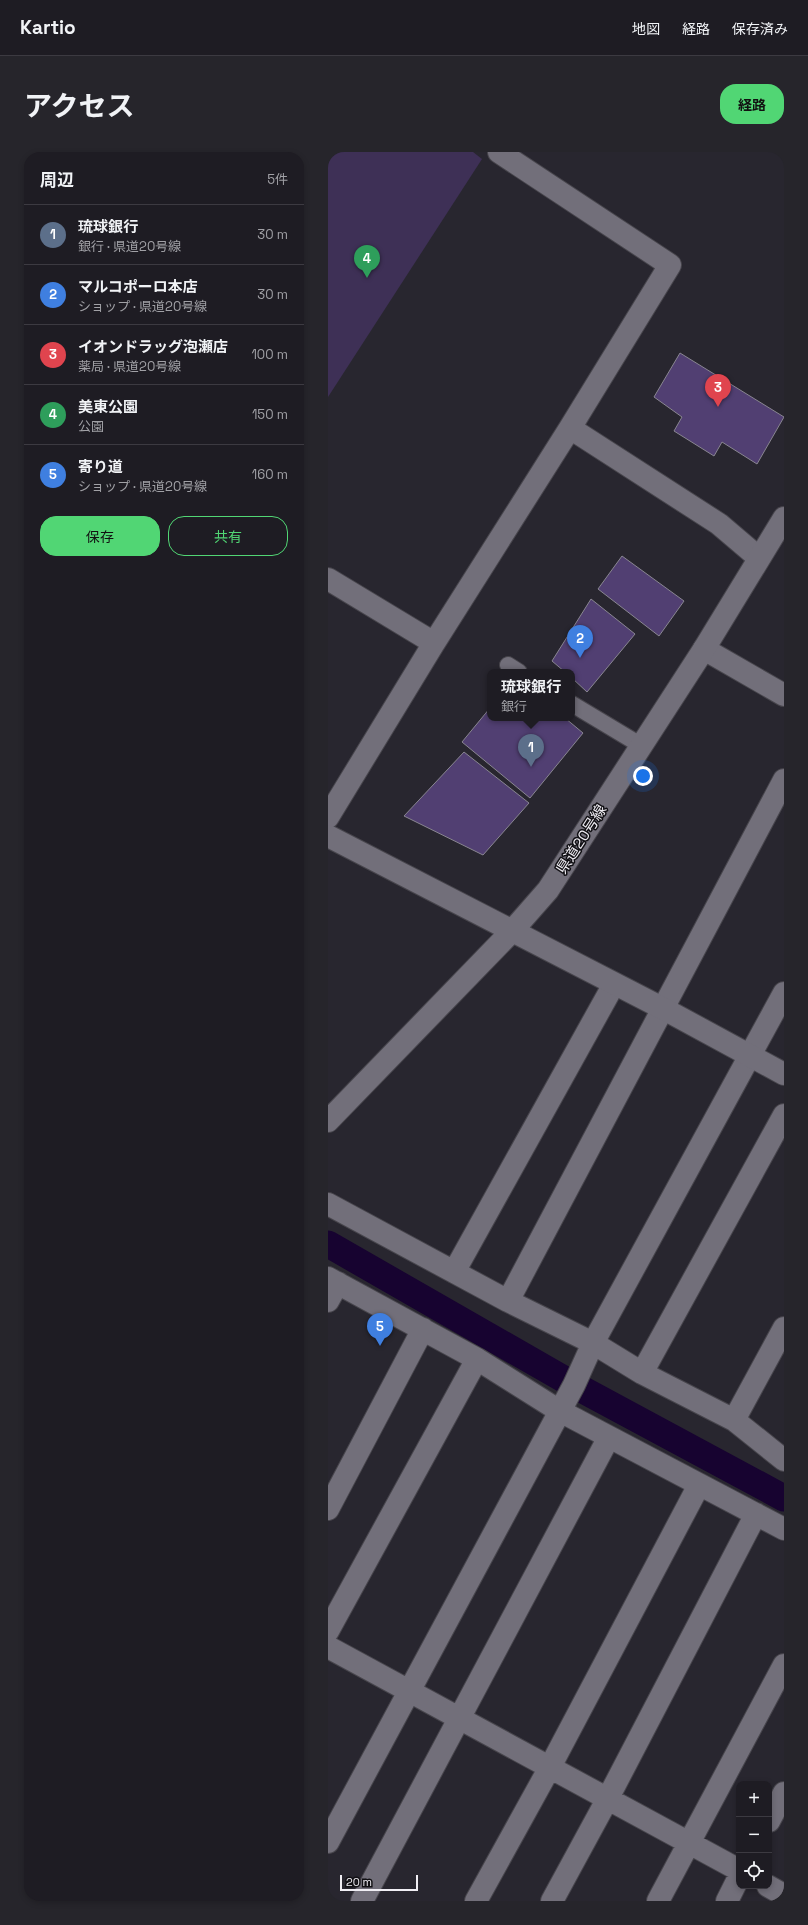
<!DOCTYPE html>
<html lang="ja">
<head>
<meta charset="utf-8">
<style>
  body { margin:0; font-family:"Space Grotesk","Noto Sans JP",sans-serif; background:#26252b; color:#f1f3f6 }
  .controls { position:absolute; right:12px; bottom:12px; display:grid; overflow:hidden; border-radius:8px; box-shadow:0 2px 6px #0003 }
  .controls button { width:36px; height:36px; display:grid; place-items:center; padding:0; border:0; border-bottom:1px solid #3c3a41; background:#1e1c23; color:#f1f3f6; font:20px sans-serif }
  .scale { position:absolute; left:12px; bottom:10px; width:78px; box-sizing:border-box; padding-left:4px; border:2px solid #f0eef4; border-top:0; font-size:11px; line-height:14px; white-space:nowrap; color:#f0eef4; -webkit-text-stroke:3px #111014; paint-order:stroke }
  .you { position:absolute; left:315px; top:624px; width:14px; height:14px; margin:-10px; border:3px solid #fff; border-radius:50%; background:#1a73e8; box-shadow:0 0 0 6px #1a73e833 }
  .badge { display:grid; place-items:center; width:26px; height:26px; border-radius:50%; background:#51d674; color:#fff; font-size:13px; font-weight:700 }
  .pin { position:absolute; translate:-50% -33px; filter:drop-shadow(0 1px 2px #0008) }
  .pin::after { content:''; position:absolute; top:21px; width:14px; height:12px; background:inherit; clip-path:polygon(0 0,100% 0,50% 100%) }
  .popup { position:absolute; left:159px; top:517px; width:88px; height:52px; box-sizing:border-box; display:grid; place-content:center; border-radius:8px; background:#1e1c23; filter:drop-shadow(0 1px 3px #0005); font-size:13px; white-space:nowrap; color:#a1a1a6 }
  .popup b { font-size:15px; color:#f1f3f6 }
  .popup::after { content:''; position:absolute; left:50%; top:100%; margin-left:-8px; border:8px solid transparent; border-top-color:#1e1c23 }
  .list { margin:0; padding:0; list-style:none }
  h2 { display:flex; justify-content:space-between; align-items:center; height:52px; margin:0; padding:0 16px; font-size:17px }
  h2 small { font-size:13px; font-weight:400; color:#a1a1a6 }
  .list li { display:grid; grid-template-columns:26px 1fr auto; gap:12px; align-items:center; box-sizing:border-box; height:60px; padding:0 16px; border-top:1px solid #3c3a41 }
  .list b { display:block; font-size:15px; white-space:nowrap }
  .list p { margin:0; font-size:13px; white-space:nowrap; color:#a1a1a6 }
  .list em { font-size:13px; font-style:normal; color:#a1a1a6 }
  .actions { display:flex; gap:8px; padding:12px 16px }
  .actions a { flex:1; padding:9px 0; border:1px solid #51d674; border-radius:16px; text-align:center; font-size:14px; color:#51d674 }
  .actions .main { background:#51d674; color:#111 }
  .icon { flex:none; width:22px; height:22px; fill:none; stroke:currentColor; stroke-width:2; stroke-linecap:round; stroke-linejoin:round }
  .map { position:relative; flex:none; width:456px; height:1749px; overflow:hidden; border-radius:16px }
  header { display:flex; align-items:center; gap:24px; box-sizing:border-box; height:56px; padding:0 20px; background:#1e1c23; border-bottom:1px solid #3c3a41 }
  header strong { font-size:19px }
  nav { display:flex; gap:22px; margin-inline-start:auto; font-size:14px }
  .intro { display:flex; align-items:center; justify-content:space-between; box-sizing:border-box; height:96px; padding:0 24px }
  h1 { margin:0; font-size:28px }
  .button { padding:10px 18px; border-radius:16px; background:#51d674; color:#111; font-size:14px; font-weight:700 }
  main { display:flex; gap:24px; padding:0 24px }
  aside { flex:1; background:#1e1c23; border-radius:16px; box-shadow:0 2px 6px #0003 }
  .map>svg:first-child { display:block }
  .green { fill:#3e3056 }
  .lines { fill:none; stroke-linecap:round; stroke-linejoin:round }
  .canal { stroke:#170330; stroke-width:27 }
  .building { fill:#513f72; stroke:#898691 }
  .lane-casing { stroke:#47454c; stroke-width:18 }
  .street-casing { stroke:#47454c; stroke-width:24 }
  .secondary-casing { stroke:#47454c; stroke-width:24 }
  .lane { stroke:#726f7a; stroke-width:16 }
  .street { stroke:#726f7a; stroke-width:22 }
  .secondary { stroke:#726f7a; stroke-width:22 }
  .labels { text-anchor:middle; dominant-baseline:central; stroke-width:3; stroke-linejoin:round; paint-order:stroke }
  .street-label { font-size:15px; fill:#f0eef4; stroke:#111014 }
</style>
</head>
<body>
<header>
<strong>Kartio</strong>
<nav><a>地図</a><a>経路</a><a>保存済み</a></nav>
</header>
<div class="intro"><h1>アクセス</h1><a class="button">経路</a></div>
<main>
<aside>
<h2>周辺<small>5件</small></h2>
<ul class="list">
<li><span class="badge" style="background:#5c6f8a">1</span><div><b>琉球銀行</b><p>銀行 · 県道20号線</p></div><em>30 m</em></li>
<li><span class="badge" style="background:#3f7fe0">2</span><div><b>マルコポーロ本店</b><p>ショップ · 県道20号線</p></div><em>30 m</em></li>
<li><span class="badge" style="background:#e0444e">3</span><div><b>イオンドラッグ泡瀬店</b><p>薬局 · 県道20号線</p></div><em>100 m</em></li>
<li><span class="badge" style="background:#2e9e5b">4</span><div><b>美東公園</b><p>公園</p></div><em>150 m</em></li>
<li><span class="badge" style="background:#3f7fe0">5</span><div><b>寄り道</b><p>ショップ · 県道20号線</p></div><em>160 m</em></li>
</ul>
<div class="actions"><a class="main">保存</a><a>共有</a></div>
</aside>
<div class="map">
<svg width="456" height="1749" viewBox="0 0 456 1749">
  <rect width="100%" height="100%" fill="#28262f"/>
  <path class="green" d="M0,0h145l9,7 -154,238z"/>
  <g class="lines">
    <path class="canal" d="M0,1092l246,141 210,113"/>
  </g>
  <path class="building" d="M352,201l104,64 -27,47 -35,-22 -8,14 -40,-25 8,-14 -28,-20z
    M294,404l62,45 -25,35 -61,-47z
    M263,447l44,35 -48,58 -15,-14v-6h-7l-13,-11z
    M162,556v10h75l18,15 -53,65 -68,-56z
    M136,600l65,51 -46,52 -79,-39z"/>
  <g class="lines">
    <g class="lane-casing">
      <path id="lane" d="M180,513l11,7
        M244,552l70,42"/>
    </g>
    <g class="street-casing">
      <path id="street" d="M242,276l149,96 40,34
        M0,427l106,64 136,-215 100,-163 -171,-113
        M376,497l80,46
        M0,665l106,-174
        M0,1052l180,97 85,42 49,30 92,47 50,40
        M126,1120l160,-288
        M0,1126l149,81 81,51 226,119
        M0,1149l10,-18
        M180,1149l276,-521
        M314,1221l142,-258
        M406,1268l50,-92
        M0,1357l95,-180
        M0,1479l149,-272
        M0,1495l411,223
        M441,1669l15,-28
        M0,1690l246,-457 19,-42 191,-350
        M440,1734l16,9
        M34,1749l247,-464
        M148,1749l74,-134 149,-282
        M224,1749l56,-103 148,-284
        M330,1749l126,-236
        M399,1749l12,-24"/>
    </g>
    <g class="secondary-casing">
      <path id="secondary" d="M0,684l336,173 120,65
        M0,969l184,-190 36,-41 156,-241 80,-131"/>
    </g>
    <use href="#lane" class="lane"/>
    <use href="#street" class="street"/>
    <use href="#secondary" class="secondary"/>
  </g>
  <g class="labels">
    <g class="street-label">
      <text transform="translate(253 687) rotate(-57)">県道20号線</text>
    </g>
  </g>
</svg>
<div class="controls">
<button>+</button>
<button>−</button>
<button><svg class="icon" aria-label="locate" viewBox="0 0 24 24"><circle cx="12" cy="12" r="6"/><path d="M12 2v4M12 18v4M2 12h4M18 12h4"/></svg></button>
</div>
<div class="scale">20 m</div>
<div class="you"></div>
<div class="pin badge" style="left:203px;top:615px;background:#5c6f8a">1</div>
<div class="popup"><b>琉球銀行</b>銀行</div>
<div class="pin badge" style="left:252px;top:506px;background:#3f7fe0">2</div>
<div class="pin badge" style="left:390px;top:255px;background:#e0444e">3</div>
<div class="pin badge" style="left:39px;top:126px;background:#2e9e5b">4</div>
<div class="pin badge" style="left:52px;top:1194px;background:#3f7fe0">5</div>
</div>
</main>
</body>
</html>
